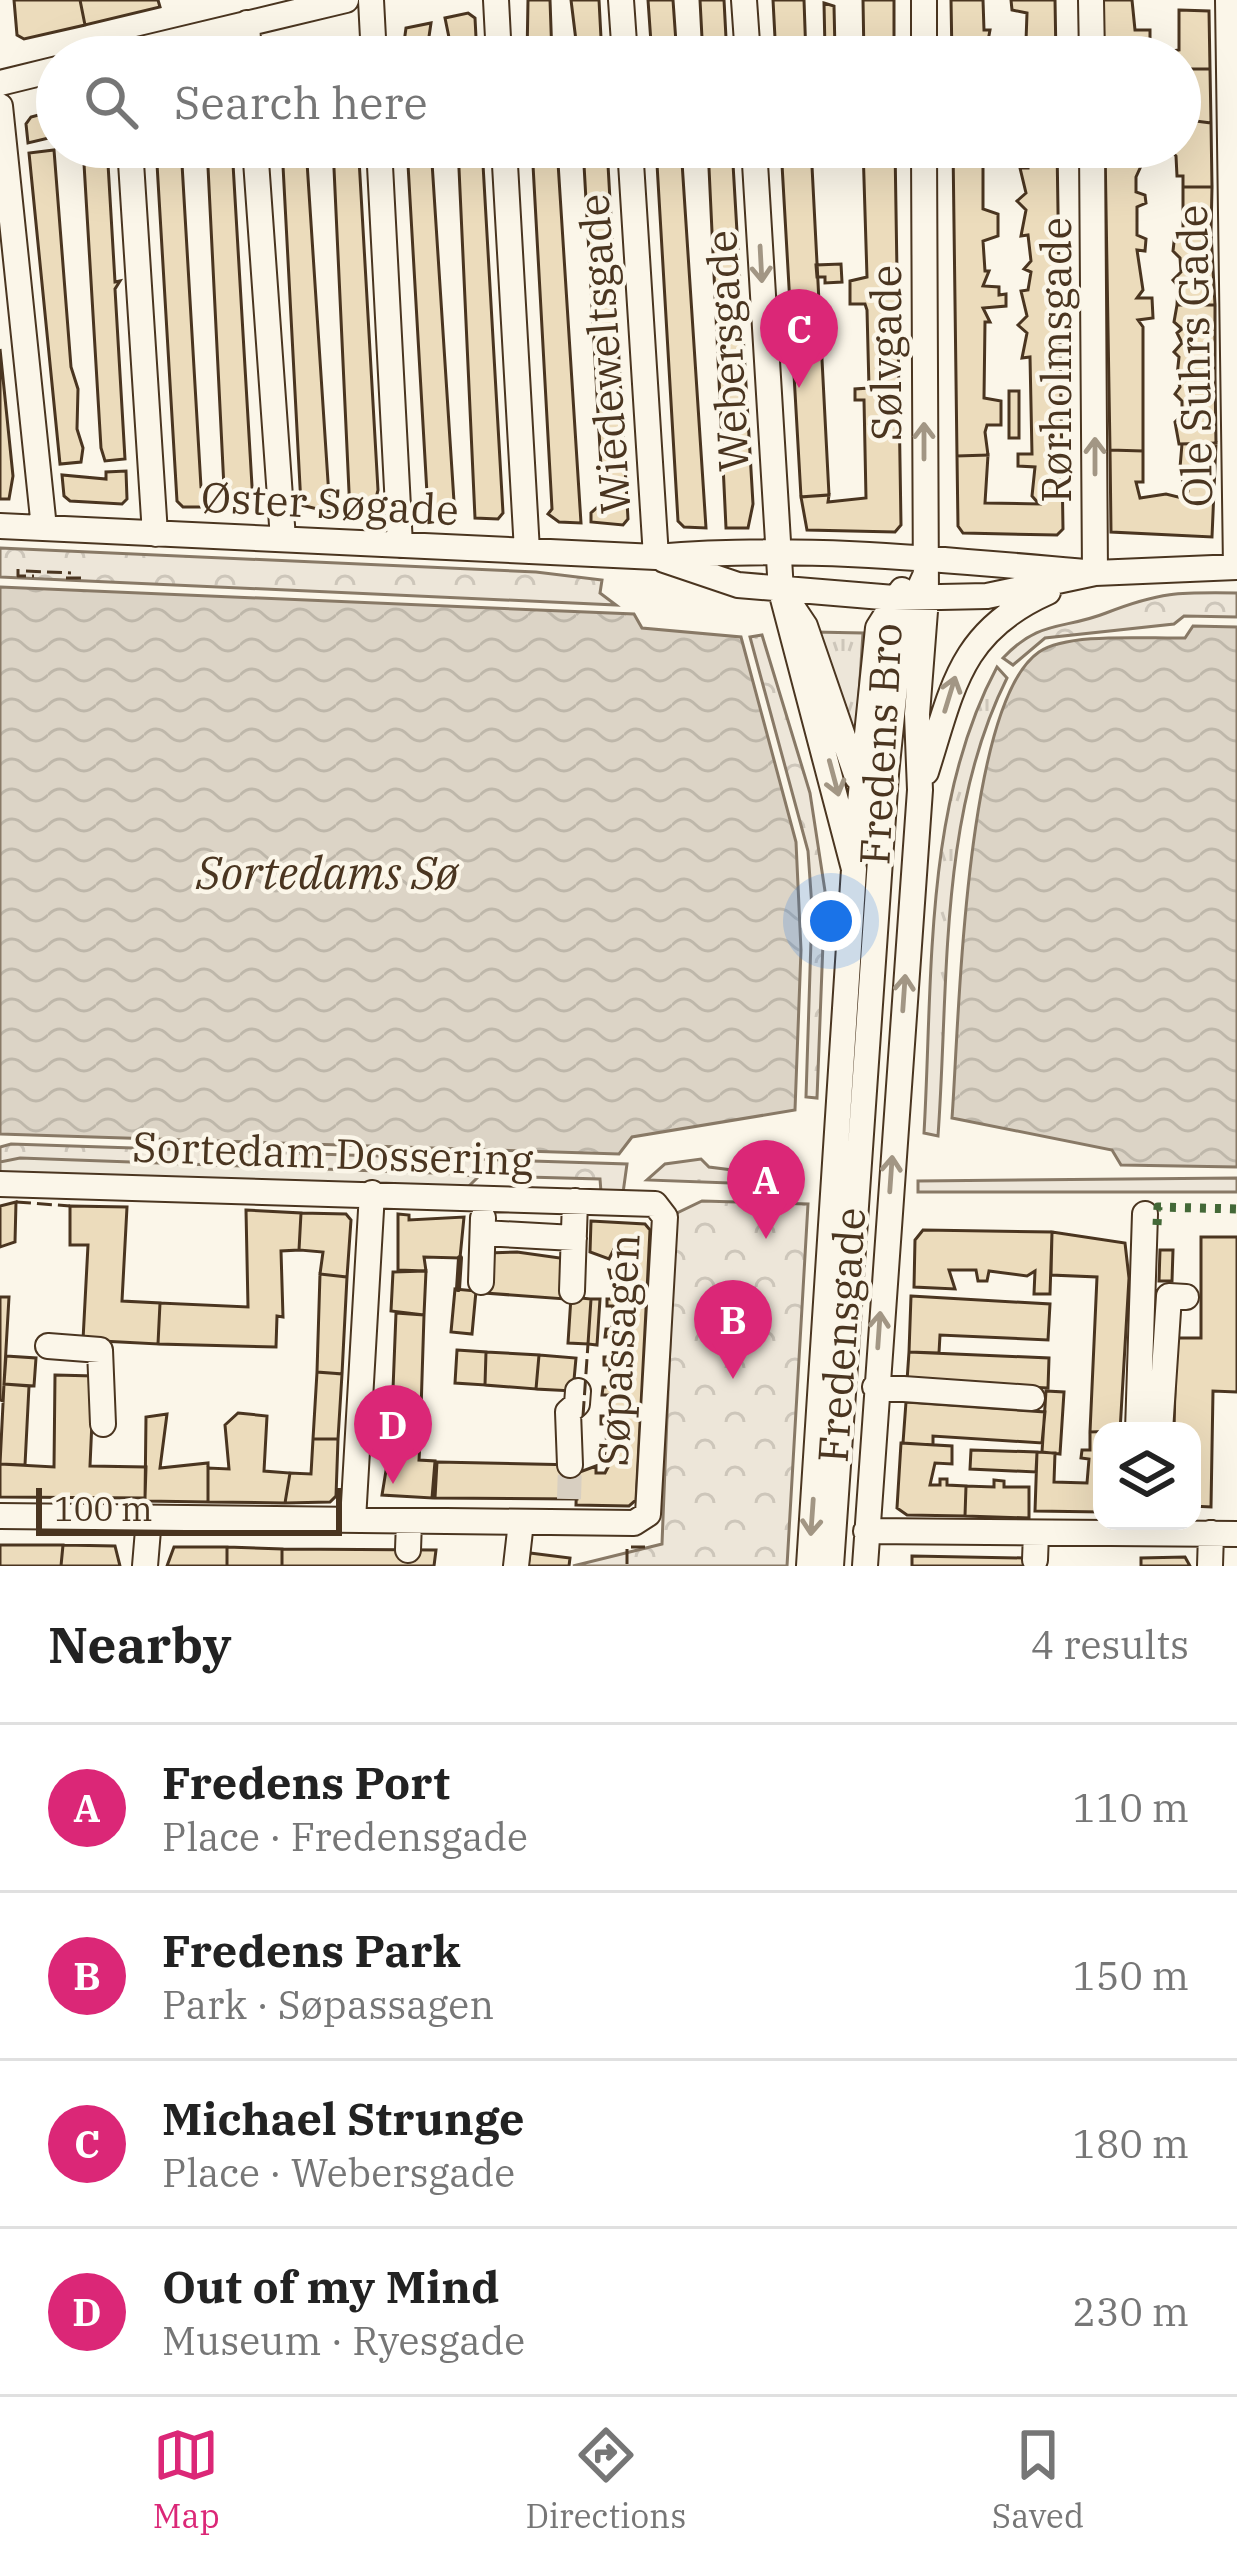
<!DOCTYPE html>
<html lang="en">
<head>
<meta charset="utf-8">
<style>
  body { margin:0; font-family:"IBM Plex Serif",serif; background:#f2f2f2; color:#222 }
  .controls { position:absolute; right:36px; bottom:36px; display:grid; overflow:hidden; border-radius:24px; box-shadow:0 12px 48px #0002 }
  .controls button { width:108px; height:108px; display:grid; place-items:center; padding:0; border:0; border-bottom:3px solid #e0e0e0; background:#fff; color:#222; font:60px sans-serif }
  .scale { position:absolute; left:36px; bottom:30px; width:306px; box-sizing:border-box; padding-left:12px; border:6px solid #4a3520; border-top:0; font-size:33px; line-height:42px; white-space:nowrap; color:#4a3520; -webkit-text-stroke:9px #fbf6e9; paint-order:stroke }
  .you { position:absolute; left:831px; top:921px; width:42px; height:42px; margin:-30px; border:9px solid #fff; border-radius:50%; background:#1a73e8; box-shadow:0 0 0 18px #1a73e833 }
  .badge { display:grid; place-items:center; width:78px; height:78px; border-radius:50%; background:#db2777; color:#fff; font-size:39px; font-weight:700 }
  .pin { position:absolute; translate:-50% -99px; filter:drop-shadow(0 3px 6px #0008) }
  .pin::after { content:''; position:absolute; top:63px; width:42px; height:36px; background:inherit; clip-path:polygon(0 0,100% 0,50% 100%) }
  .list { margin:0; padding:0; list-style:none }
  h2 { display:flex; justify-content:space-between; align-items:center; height:156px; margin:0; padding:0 48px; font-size:51px }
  h2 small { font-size:39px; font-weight:400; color:#767676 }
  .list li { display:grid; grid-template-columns:78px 1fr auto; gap:36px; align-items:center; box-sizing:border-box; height:168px; padding:0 48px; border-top:3px solid #e0e0e0 }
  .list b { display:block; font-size:45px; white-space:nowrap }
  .list p { margin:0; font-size:39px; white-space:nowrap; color:#767676 }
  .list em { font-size:39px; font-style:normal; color:#767676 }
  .icon { flex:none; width:66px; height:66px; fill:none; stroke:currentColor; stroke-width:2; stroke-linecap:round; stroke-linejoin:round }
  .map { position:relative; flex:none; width:1237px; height:1566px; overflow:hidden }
  .search { position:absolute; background:#fff; box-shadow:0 12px 48px #0002; left:36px; right:36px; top:36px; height:132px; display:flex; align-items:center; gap:30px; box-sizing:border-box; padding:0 42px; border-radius:66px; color:#767676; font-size:45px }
  .sheet { height:828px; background:#fff }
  nav { display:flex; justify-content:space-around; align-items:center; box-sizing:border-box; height:168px; border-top:3px solid #e0e0e0; background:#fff; font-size:33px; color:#767676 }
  nav a { display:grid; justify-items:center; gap:6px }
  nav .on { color:#db2777 }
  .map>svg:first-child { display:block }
  .grass { fill:url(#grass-tufts); stroke:#887966; stroke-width:3 }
  .park { fill:url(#park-crowns); stroke:#887966; stroke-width:3 }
  .parking { fill:#ede7d9; stroke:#887966; stroke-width:3 }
  .water { fill:url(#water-waves); stroke:#887966; stroke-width:3 }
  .building { fill:#ecdcbc; stroke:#4a3520; stroke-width:3 }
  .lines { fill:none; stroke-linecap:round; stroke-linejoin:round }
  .minor-tunnel { stroke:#d8cfc1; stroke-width:24; stroke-dasharray:24 12; stroke-linecap:butt }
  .minor-casing { stroke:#4a3520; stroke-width:28 }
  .minor { stroke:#fbf6e9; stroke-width:24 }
  .hedge { stroke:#436837; stroke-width:9; stroke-dasharray:6 9; stroke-linecap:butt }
  .fence { stroke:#4a3520; stroke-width:3; stroke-dasharray:15 6; stroke-linecap:butt }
  .wall { stroke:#4a3520; stroke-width:6 }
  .oneway { stroke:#a29684 }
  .labels { text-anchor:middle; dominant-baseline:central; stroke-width:9; stroke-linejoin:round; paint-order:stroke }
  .street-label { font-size:42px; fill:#4a3520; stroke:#fbf6e9 }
  .water-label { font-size:45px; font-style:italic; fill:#4a3520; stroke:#fbf6e9 }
</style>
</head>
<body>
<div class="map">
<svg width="1237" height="1566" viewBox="0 0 1237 1566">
  <defs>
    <pattern id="grass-tufts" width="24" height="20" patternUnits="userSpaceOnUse" patternTransform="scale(3)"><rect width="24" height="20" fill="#ede6d9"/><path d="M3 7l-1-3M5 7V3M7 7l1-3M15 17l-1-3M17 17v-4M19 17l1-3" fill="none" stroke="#cdc6ba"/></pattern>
    <pattern id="park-crowns" width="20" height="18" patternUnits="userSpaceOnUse" patternTransform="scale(3)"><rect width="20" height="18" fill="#ede6d9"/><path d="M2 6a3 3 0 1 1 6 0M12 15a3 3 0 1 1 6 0" fill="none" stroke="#cdc6ba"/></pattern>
    <pattern id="water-waves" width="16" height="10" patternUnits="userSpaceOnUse" patternTransform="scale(3)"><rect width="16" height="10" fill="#dcd4c6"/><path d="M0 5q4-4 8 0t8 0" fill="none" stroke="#beb7aa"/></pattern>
  </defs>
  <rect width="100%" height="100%" fill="#fbf6e9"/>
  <path class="grass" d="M813,632l50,1 -7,108z
    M997,667l10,11c-69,138 -58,307 -69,458l-14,-3c9,-152 -1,-328 73,-466z
    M701,1159l8,8 70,9 8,9 -140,-5 18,-16z"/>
  <path class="park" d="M0,548l536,24 66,8 -2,13 16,12 -616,-28z
    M1237,593v24l-53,-1 -10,8 -129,14 -32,27 -10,-7c37,-39 60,-28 103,-45 54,-21 72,-21 131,-20z
    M762,635l48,158 15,98 -8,207 -11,-1 6,-189 -4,-57 -58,-214z
    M11,1144l616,20 -4,29 -22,-1 -1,-13 -600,-17v-15z
    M1237,1178v14h-319v-11z
    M702,1201l106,3 -21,362h-214l89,-22 13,-330z"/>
  <path class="parking" d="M20,1158l440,16 18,3 -10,10 -468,-12v-13z"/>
  <path class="water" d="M0,587l634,27 8,14 99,9 55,205 5,108 -6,160 -163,27 -13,17 -619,-20z
    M1193,626l44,1v540l-116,-2 -9,-15 -160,-32c7,-91 12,-415 87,-466 30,-20 108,-13 146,-14z"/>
  <path class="building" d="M14,0h66l5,25 -61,14 -7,-4z
    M80,0h78l2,7 -75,18z
    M528,0h22l2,57h-25z
    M571,0h28l3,57h-24z
    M648,0h25l4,57h-25z
    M700,0h24l3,57h-24z
    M773,0h31l2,57h-30z
    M863,0h31v57h-30z
    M951,0h32l1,30h6l-5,27h-33z
    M1011,0h44l1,57h-30l-7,-16h7l1,-28 -15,-3z
    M1103,0h29l3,30h15v19l-13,1 -3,7h-30z
    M824,3l10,3 1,44h-10z
    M1179,10l30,1 1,58h-30v-12h-15l-1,-5 15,-2z
    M468,13l7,5 2,39h-24l-8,-39z
    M431,23l-5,34h-24l4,-29z
    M1180,69h30l1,54 -31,-4z
    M57,110v26l-29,7 -2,-19 5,-7z
    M1180,119l31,4 1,64h-29v-11h-6l-1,-20 -8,-9h12z
    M83,147h24l8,135 5,-1 -5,8 10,170 -20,2 -4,-13z
    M156,147h25l20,340 8,1 -4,19h-22l-6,-6z
    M207,147h25l21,356 -6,6 -22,-1z
    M282,147h24l24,365 -29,-7z
    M333,147h24l2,12 19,331 -6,24 -22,-1z
    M407,147h24l24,370 -27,-6z
    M458,147h24l21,366 -5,6 -23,-1z
    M532,147h25l24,376 -22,-1 -11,-8 4,-5z
    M583,147h24l21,372 -5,6 -32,-3v-9l12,-11z
    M656,147h25l25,381 -22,-1 -6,-6z
    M708,147h24l21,357 -5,24h-22z
    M781,147h30l18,348 -28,2z
    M863,147h32l6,378 -6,7 -88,-2 -6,-33 28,-2 -1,7 38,-4 -2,-98h-9v-11l14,-1 -2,-78 -2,-6h-15v-23l17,-4z
    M953,147h45v12l-15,-2v52l15,5v22l-15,5 2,30h4l-6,15 16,1v8l7,-1v12l-23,2 7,14h-5l-1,76 17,3v24h-14l-2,7 3,23 -31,1z
    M1028,147h29l6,382 -6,6 -94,-2 -5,-7 -1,-70 31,-1 -3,48 54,1 -7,-8 3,-29 -17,-1v-12h14l-2,-97 -8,1 5,-25 -9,-8 9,-9 -6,-25 7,-1 3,-18 -7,-3 7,-8 -3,-26 -7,1 5,-26 -9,-9 9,-8 -6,-25h8z
    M1105,147h37l4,8 -10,22v15l9,3 1,8 -9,4v28l9,4 -1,12 -8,-1 6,40 -6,8h15l1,20 -15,2 5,7v124l-33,-1z
    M54,150l17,217 7,22 -1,40 6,19 -2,14 -21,2 -31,-311z
    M1183,187h29l-1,46 -28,-1z
    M1175,233h36l4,72h-38l1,-19 -5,-6 8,-8 -1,-14 -7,-7z
    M841,264l1,18 -17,1v-6h-8l-1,-12z
    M1177,305h38v70l-38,1 2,-19 -5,-5 8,-9 -5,-10 5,-4 -8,-7z
    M0,349l13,127 -4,23h-9z
    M1215,375l1,68 -37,1 -4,-22 7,-7v-14l-7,-7 5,-7 -3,-11z
    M1009,391h10v47h-10z
    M1216,443l-4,94 -101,-5 -1,-82 33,1v31h-7l4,16 26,-4 20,5 4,-16h-7l-3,-15 2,-24z
    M126,471l1,28 -5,5 -52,-3 -6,-5 -2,-21 44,4v-7z
    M16,1202l-1,40 -15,5v-41z
    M70,1206l57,1 -5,94 38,2 -2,41 -75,-4 5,-95h-18z
    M246,1210l55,3 -2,37 -18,1 2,66 -6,-1 -1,31 -118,-3 2,-41 88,4z
    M301,1213l45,1 5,6 -4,57 -27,-3 3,-22 -24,-2z
    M398,1214l11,1v5l55,-3 -4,41 -36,-1 2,14 -28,-1z
    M591,1221l54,3 5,6 -3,61 -33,-2 -5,-19 6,1 4,-21 -5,-1 -5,10 -19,-7z
    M923,1230l129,2 -2,62h-16l1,-23 -8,5 -38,-5 -2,10h-9l-2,-11h-27l6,19 -41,-2 1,-47z
    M1052,1232l73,11 4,35 -9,153 -30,1 7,-155 -46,-2z
    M1201,1237h36v155l-24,-1 -2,116 -19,-1v-75h-18l2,-93h25z
    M1160,1250h13l-1,31h-13z
    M517,1252l50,7 -2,40 -80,-6 3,-40z
    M426,1271l-2,44 -33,-4 2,-39z
    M320,1274l27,3 -5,97 -25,-2z
    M455,1289l21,2 -4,43 -21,-2z
    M614,1289l33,2 -11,209 -7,6 -53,-1 1,-32 19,-7v7h9l3,-6 -3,-14h-6v-8h7l1,-21h-6v-8h6l1,-21h-6l1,-8h6l1,-22h-6v-8h7l1,-20h-7l1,-8h6l1,-23h-6v-7h7z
    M911,1296l139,8 -2,36 -108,-5 -1,18 -30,-1z
    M0,1297h9l-6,104 -3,-1z
    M571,1297l20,2 -3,45 -20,-1z
    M591,1299h9l-3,46 -9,-1z
    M396,1313l28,2 -4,127 -29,-2z
    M457,1350l29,2 -1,33 -30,-2z
    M486,1352l53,3 -3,34 -51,-4z
    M909,1352l140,6 -1,30 -141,-7z
    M539,1355l37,3 -3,33 -37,-2z
    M6,1356l30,2 -2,28 -30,-2z
    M317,1372l25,2 -4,65h-25z
    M55,1375l39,1 -4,90 56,1 -1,31 -145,-1v-33l54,3z
    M4,1384l25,2 -4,79 -25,-1z
    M1046,1391l18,1 -4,62 -18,-2z
    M906,1402l139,10 -3,31 -109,-7v9l-30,-2z
    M238,1413l29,3 -3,55 26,2 -5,30 -77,-1v-34l21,1 -4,-44z
    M167,1414l-7,54 48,-5v39l-63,-1 1,-84z
    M1090,1432h12v80l-67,-1 2,-59 18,1 -1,29 33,1 2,-24 -8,-1 1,-8h8z
    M313,1439h25l-2,57 -6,6 -45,1 5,-30 21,1z
    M391,1440l29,2 -1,18 16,1 -3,37 -50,-3z
    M901,1443l51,3v18l-17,-1 -5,22h10v-6h7v6l19,1 -1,30 -58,-1 -10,-7z
    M971,1450l66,2 -1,20 -66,-3z
    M437,1462l141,3 -1,34 -142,-1z
    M994,1480l10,1v6h25v31l-64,-2 1,-30 28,1z
    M0,1545h63l-2,21h-61z
    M63,1545l52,1 5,20h-59z
    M174,1547h53v19h-60z
    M227,1547l55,2v17h-55z
    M282,1549l154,1 -2,16h-152z
    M530,1553l40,5 -1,8h-41z
    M912,1556l113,2v8h-113z
    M1185,1557l5,9h-49v-8z"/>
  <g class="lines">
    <path class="minor-tunnel" d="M569,1499l1,-34"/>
    <g class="minor-casing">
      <path id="minor" d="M371,0l3,57
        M496,0l3,57
        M621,0l4,57
        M744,0l4,57
        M1091,0l1,57
        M1228,0l8,567
        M247,23l2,34
        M108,57l238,-57
        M924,57v-57
        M0,83l57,-14
        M0,106l44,422
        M130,147l25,387
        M255,147l28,392
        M379,147l21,398
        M504,147l23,404
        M630,147l26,410
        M754,147l27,444 73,278 -45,697
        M1092,147l3,426
        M0,526l656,31c148,-13 292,3 439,16
        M664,560l74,25 156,13 93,-2 108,-23 142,-6
        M793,608l12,18 52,151
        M926,772c27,-85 34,-141 122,-180
        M856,841l22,-213 24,-38
        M0,1184l655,20 10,13 -17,297 -14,9 -634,-7
        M483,1233l91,5
        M481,1282l2,-64
        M572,1291l3,-90
        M48,1346l52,4 3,74
        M875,1387l157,11
        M1138,1431l7,-217
        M1160,1431l9,-135 17,1
        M570,1465l-2,-53 9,-8 1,-13
        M353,1520l19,-327
        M866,1531l371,3
        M408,1550l1,-29
        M1035,1560l1,-27
        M145,1566l4,-48
        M516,1566l5,-44
        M831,1566l55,-792 15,-145 24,-53
        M865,1566l55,-776 -3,-76 9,-116 -2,-451
        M1210,1566l1,-33"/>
    </g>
    <use href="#minor" class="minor"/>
    <path class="hedge" d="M1157,1225l1,-18 79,2"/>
    <path class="fence" d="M18,569v7h16
      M26,571l45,2
      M66,578h15v-6
      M16,1202l54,4
      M583,1416l5,-72
      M627,1564v-17h18"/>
    <path class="wall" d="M458,1289l2,-31"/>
  </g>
  <defs><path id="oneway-shaft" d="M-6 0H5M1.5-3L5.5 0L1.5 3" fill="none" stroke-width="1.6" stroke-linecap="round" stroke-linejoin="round" transform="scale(3)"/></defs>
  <g class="oneway">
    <use href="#oneway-shaft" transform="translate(761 264) rotate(87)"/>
    <use href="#oneway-shaft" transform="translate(924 441) rotate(-90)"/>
    <use href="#oneway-shaft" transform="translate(1095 456) rotate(-90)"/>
    <use href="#oneway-shaft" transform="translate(950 694) rotate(-73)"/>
    <use href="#oneway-shaft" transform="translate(834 778) rotate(75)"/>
    <use href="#oneway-shaft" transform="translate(904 993) rotate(-86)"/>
    <use href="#oneway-shaft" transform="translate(891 1174) rotate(-86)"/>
    <use href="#oneway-shaft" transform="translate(879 1330) rotate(-86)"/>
    <use href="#oneway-shaft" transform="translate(812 1517) rotate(94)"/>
  </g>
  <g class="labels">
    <g class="street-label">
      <text transform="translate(727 351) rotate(-93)">Webersgade</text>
      <text transform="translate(885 353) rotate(-90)">Sølvgade</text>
      <text transform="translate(604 354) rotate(-94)">Wiedeweltsgade</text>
      <text transform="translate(1194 356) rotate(-91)">Ole Suhrs Gade</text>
      <text transform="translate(1055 360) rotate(-90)">Rørholmsgade</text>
      <text transform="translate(330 503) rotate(3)">Øster Søgade</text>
      <text transform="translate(880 744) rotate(-87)">Fredens Bro</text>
      <text transform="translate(333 1153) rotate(2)">Sortedam Dossering</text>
      <text transform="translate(841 1335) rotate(-86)">Fredensgade</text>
      <text transform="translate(618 1350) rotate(-87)">Søpassagen</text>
    </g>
    <g class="water-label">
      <text x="327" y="872">Sortedams Sø</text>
    </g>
  </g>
</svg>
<div class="controls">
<button><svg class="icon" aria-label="layers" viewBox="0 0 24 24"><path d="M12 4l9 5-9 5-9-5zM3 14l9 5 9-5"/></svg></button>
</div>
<div class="scale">100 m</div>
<div class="you"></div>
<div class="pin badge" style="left:766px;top:1239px">A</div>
<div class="pin badge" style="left:733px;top:1379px">B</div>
<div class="pin badge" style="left:799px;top:388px">C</div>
<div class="pin badge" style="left:393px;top:1484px">D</div>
<div class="search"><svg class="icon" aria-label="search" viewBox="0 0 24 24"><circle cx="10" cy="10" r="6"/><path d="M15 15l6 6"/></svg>Search here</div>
</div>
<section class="sheet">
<h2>Nearby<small>4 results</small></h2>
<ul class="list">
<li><span class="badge">A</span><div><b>Fredens Port</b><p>Place · Fredensgade</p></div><em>110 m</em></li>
<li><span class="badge">B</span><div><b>Fredens Park</b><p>Park · Søpassagen</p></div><em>150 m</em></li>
<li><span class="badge">C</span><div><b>Michael Strunge</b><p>Place · Webersgade</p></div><em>180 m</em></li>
<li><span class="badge">D</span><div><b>Out of my Mind</b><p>Museum · Ryesgade</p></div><em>230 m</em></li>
</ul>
</section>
<nav>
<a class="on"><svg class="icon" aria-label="map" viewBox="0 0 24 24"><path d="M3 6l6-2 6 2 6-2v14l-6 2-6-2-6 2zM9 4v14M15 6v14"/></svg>Map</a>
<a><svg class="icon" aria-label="directions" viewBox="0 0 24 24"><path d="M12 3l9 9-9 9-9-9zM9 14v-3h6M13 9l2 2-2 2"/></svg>Directions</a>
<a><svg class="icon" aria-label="saved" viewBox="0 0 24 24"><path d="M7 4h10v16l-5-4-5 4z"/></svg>Saved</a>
</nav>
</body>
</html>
